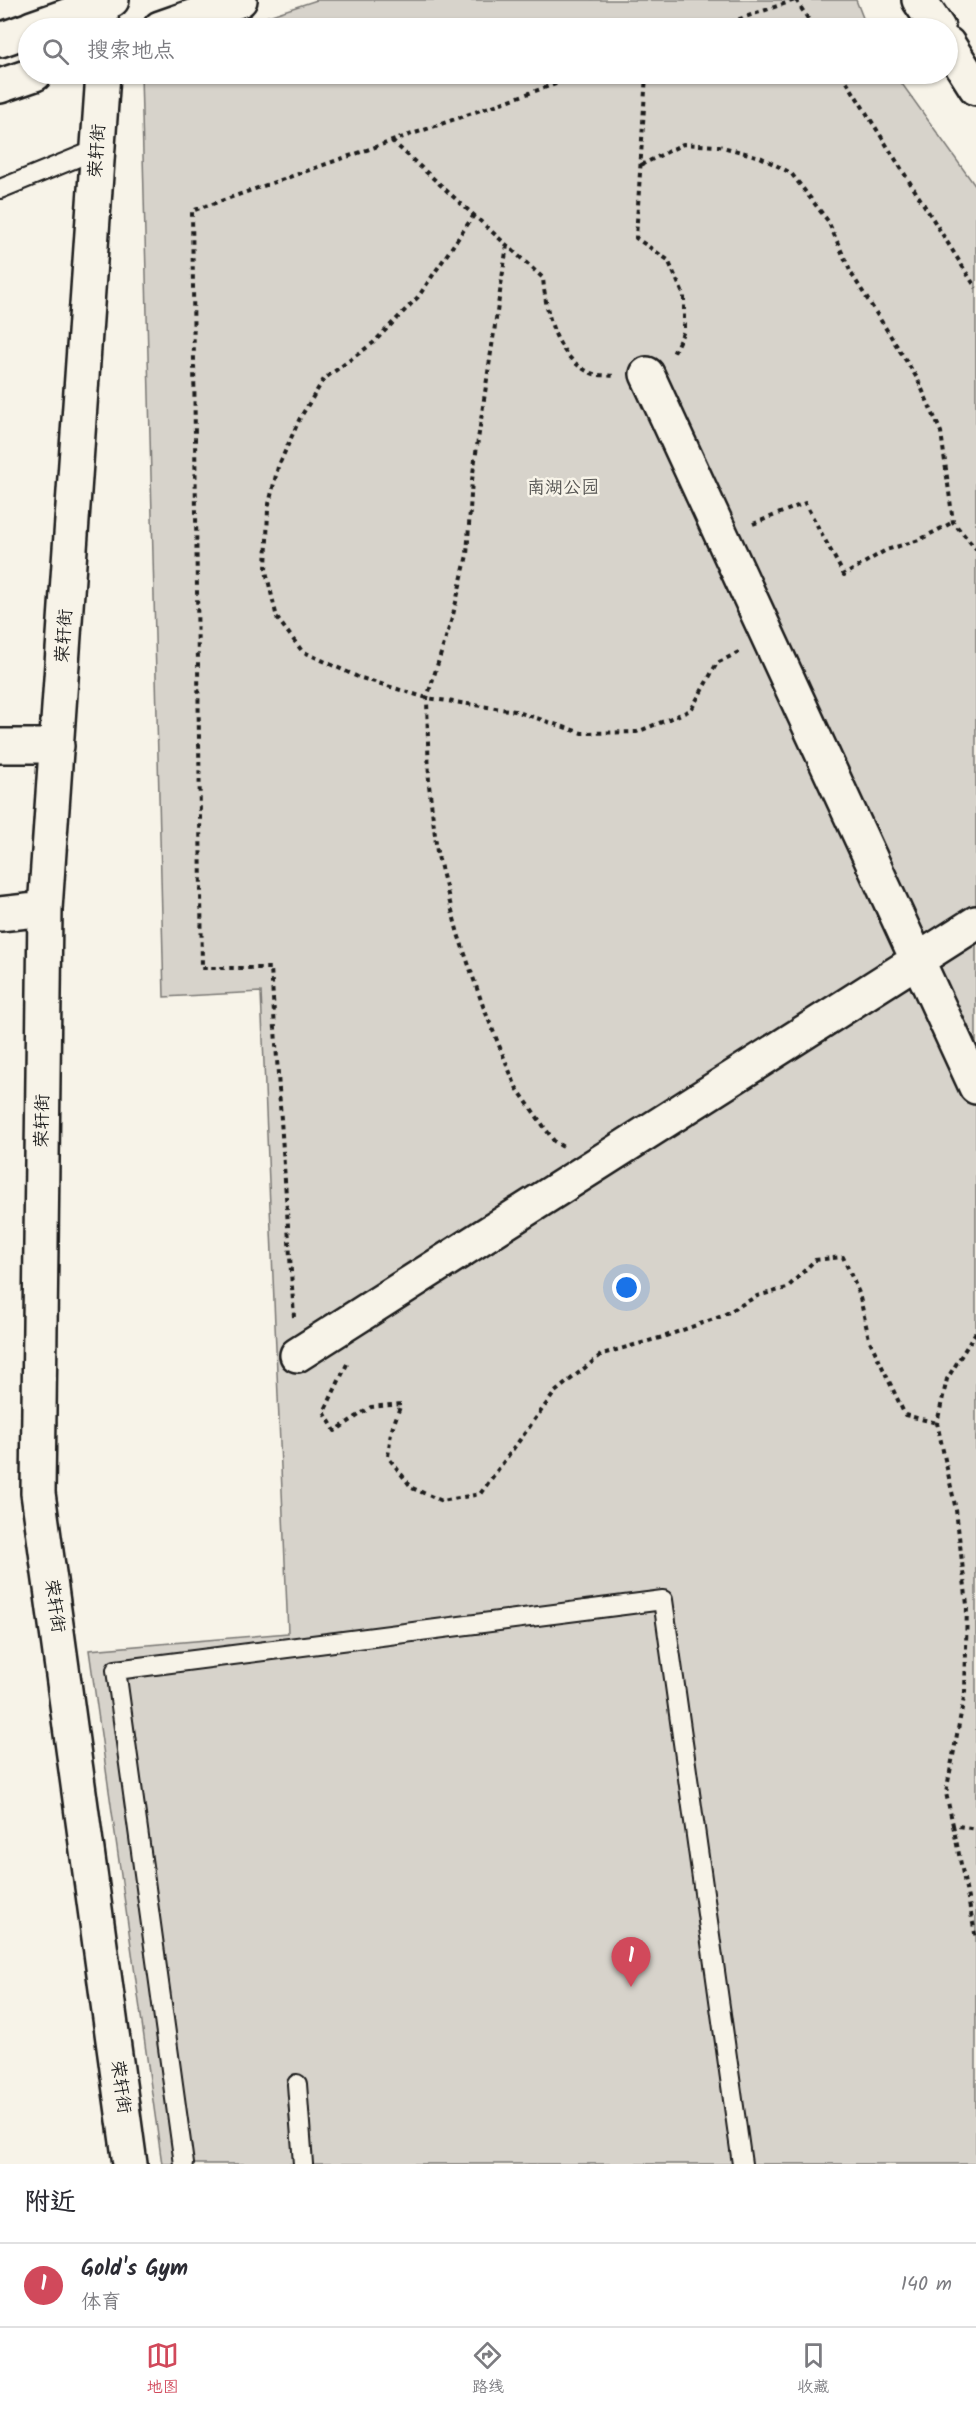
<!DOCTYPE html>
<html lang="zh">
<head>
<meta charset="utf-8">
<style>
  body { margin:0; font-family:Kalam,"LXGW WenKai TC",sans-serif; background:#f7f7f7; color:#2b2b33 }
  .you { position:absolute; left:627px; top:1288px; width:21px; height:21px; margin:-15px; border:4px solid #fff; border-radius:50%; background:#1a73e8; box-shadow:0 0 0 9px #1a73e833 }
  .badge { display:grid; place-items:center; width:39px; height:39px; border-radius:50%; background:#d1495b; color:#fff; font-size:20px; font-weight:700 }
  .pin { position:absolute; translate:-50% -50px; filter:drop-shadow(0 2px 3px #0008) }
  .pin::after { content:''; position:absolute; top:32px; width:21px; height:18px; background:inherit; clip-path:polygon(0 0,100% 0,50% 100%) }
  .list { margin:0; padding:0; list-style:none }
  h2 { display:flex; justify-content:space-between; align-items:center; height:78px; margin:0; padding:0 24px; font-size:26px }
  h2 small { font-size:20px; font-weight:400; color:#7c7c81 }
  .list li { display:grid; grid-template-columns:39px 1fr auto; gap:18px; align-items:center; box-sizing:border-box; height:84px; padding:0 24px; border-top:2px solid #e1e1e2 }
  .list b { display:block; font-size:22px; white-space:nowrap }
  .list p { margin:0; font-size:20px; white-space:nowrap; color:#7c7c81 }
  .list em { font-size:20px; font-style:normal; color:#7c7c81 }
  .icon { flex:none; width:33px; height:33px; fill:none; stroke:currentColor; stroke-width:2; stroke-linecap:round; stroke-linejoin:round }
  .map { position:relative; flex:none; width:976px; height:2164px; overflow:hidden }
  .search { position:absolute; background:#fff; box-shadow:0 2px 4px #0004; left:18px; right:18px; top:18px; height:66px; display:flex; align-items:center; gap:15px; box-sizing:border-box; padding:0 21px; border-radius:33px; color:#7c7c81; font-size:22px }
  .sheet { height:162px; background:#fff }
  nav { display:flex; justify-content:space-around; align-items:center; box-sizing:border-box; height:84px; border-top:2px solid #e1e1e2; background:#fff; font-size:16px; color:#7c7c81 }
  nav a { display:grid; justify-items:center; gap:3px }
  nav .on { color:#d1495b }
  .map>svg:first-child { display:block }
  .green { fill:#d7d3cb; stroke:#7a7874; stroke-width:1.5 }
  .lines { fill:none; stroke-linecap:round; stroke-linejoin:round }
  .lane-casing { stroke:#1c1c1c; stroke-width:22 }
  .street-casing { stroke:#1c1c1c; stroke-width:38 }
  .primary-casing { stroke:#1c1c1c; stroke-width:38 }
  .path { stroke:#1c1c1c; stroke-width:4; stroke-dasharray:4.5 4.5; stroke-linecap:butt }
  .lane { stroke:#f7f3e8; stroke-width:18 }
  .street { stroke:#f7f3e8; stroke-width:33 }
  .primary { stroke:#f7f3e8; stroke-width:33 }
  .labels { text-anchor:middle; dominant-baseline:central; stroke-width:5; stroke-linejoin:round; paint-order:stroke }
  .street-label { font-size:18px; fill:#1c1c1c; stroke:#f7f3e8 }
  .park-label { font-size:18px; fill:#545351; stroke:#f7f3e8 }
</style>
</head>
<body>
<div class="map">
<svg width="976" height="2164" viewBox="0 0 976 2164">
  <rect width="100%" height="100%" fill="#f7f3e8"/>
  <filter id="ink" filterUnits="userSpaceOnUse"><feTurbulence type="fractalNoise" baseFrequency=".0167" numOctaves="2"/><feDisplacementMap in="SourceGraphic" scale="12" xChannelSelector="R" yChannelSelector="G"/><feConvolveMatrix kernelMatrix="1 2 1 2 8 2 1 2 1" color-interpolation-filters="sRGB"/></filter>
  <g filter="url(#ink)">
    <path class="green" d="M317,0h539l11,28h-635z
      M141,74h754l81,113v1977h-814l-73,-514 199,-17 -27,-641 -97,5z"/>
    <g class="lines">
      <g class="lane-casing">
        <path id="lane" d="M0,189l98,-40
          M297,2084l6,80
          M184,2164l-68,-494 547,-70 79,564"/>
      </g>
      <g class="street-casing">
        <path id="street" d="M919,0l19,28
          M100,4l2,24
          M160,28l80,-28
          M948,44l28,44
          M103,74l-58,835 -7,584 92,671
          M0,86l35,-12
          M647,374l329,713
          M0,746h57
          M0,914l45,-5
          M297,1355l679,-432"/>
      </g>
      <g class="primary-casing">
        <path id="primary" d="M32,28l80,-28
          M0,40l28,-10"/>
      </g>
      <path class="path" d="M796,0l18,28
        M713,28l82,-28
        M646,74l-10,164 32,22 16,36v35l-12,25
        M842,74l134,214
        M392,141l151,137c3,35 12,79 48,95 6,3 16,2 23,3
        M641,165l42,-21 36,2 41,11 31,16 37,48 23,52 66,105 24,54 12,90 23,27
        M474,215l-56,82 -45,46 -49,36 -24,39 -22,49 -10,41 -2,63 11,47 25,33 56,26 69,21 88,13 67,22 55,-1 54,-22 26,-47 22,-11
        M507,245l-35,235 -5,75 -14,60 -26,83 2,87 8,67 21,82 25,72 33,81 38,54 9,6
        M753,524l52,-21 39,72 42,-25 33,-10 34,-18
        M294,1317l-23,-349h-69l-10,-757 392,-137
        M976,1332l-29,47 -10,44 19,87 11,95 -2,87 -19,101 7,32 23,4
        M347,1364l-23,48 11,19 36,-24 30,-3 -10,28 -3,25 24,31 30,13 38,-7 75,-102 47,-38 61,-17 59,-21 35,-20 30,-8 28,-28 28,-3 16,36 10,46 36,76 32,8
        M953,1825l23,113"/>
      <use href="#lane" class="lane"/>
      <use href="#street" class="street"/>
      <use href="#primary" class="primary"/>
    </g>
  </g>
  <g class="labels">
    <g class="street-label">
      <text transform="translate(98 151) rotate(-86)">荣轩街</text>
      <text transform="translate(65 636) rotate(-86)">荣轩街</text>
      <text transform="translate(43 1121) rotate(-89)">荣轩街</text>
      <text transform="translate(54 1606) rotate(82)">荣轩街</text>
      <text transform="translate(120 2087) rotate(82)">荣轩街</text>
    </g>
    <g class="park-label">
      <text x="563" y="488">南湖公园</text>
    </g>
  </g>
</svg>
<div class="you"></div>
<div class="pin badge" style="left:631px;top:1987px">1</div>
<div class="search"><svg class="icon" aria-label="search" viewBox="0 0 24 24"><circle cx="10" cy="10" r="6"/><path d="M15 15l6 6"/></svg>搜索地点</div>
</div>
<section class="sheet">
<h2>附近<small></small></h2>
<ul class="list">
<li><span class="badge">1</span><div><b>Gold's Gym</b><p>体育</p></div><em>140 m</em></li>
</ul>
</section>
<nav>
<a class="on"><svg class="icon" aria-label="map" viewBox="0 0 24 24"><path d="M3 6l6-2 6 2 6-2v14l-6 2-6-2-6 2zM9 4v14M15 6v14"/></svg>地图</a>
<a><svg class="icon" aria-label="directions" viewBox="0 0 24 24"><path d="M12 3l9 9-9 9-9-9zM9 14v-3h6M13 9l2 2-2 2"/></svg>路线</a>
<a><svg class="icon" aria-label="saved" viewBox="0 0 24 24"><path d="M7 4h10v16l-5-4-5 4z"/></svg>收藏</a>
</nav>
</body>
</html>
